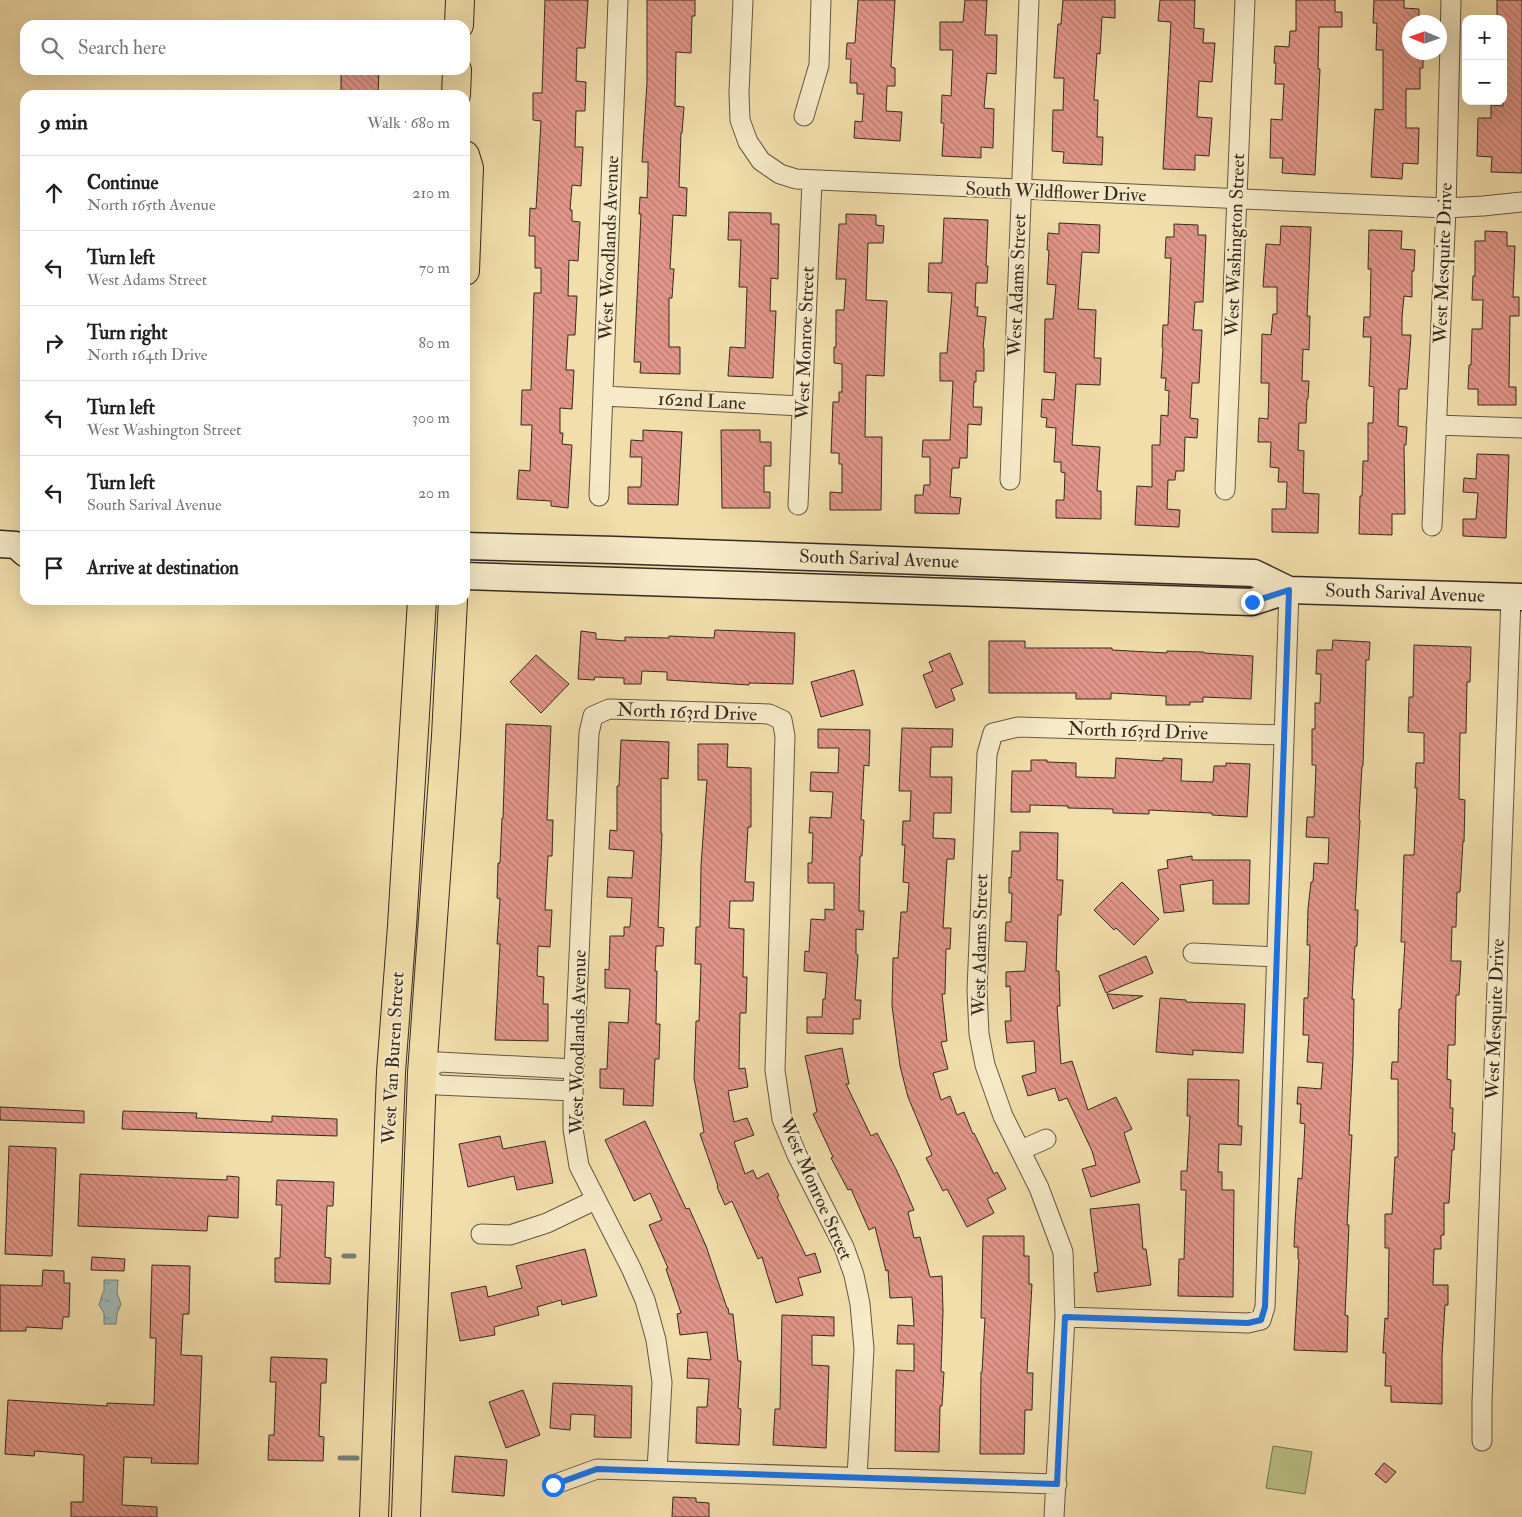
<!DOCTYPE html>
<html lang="en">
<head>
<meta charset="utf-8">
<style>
  body { margin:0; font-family:"IM FELL Double Pica",serif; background:#f2f2f2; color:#202124 }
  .controls { position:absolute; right:15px; top:15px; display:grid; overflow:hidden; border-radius:10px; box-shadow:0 5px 20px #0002 }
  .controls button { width:45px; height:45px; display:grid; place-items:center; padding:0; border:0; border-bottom:1px solid #e0e0e0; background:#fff; color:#202124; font:25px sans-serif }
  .compass { position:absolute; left:1402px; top:15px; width:45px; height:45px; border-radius:50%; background:#fff; box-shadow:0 5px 20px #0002; rotate:272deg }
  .stop { position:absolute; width:15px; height:15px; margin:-11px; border:4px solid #1a73e8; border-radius:50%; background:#fff }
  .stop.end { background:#1a73e8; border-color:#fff; box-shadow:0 1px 5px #0008 }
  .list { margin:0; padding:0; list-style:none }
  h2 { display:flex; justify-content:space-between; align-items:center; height:65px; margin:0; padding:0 20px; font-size:21px }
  h2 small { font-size:16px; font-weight:400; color:#757577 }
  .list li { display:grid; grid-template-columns:32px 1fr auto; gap:15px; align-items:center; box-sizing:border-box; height:75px; padding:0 20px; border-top:1px solid #e0e0e0 }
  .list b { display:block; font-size:19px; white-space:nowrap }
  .list p { margin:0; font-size:16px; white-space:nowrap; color:#757577 }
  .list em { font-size:16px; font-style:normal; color:#757577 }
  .icon { flex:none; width:28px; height:28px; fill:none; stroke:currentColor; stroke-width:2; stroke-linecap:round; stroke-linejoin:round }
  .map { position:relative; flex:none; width:1522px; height:1517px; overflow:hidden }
  .search { position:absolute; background:#fff; box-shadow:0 5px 20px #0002; left:20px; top:20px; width:450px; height:55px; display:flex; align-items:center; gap:12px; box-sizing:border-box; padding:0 18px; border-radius:15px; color:#757577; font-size:19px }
  .panel { position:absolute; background:#fff; box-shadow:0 5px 20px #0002; left:20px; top:90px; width:450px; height:515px; border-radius:15px }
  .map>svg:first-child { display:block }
  .garden { fill:#bbc188; stroke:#787654 }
  .water { fill:url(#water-ripples); stroke:#76807a }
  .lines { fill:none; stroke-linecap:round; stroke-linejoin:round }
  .stream { stroke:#76807a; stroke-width:5 }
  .building { fill:url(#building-back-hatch); stroke:#362a21 }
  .street-casing { stroke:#655744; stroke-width:21 }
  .secondary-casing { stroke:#362a21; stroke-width:29 }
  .primary-casing { stroke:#362a21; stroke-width:30 }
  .street { stroke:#f6eac8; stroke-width:19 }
  .secondary { stroke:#f6eac8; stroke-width:26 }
  .primary { stroke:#f1deab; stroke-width:28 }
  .route { stroke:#1a73e8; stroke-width:6 }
  .labels { text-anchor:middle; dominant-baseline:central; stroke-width:4; stroke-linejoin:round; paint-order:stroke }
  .street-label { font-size:19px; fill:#362a21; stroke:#f6eac8 }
</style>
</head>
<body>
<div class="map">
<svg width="1522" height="1517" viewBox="0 0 1522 1517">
  <defs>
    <pattern id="water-ripples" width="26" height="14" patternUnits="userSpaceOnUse" patternTransform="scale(1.25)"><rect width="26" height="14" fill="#a1b9b6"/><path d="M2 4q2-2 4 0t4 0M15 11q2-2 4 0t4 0" fill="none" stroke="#849794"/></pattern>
    <pattern id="building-back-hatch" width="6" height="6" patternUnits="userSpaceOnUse" patternTransform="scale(1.25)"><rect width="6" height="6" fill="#e29689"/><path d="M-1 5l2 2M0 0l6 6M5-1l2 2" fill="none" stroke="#b87b70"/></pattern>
  </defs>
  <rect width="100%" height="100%" fill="#f1deab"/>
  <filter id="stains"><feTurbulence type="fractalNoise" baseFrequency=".004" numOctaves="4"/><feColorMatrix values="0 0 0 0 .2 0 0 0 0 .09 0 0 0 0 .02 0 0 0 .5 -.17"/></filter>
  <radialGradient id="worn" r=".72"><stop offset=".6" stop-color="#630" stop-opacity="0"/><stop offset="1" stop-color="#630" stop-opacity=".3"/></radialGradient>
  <path class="garden" d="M1273,1446l39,6 -7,42 -39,-6z"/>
  <path class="water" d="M104,1280h14l-1,13 4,11 -4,10 -1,10h-12v-11l-5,-8 3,-10 2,-4z"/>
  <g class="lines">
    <path class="stream" d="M344,1256h10
      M340,1458h17"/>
  </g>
  <path class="building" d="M545,0h43l-3,48h-8l-1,33 10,1 -1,29h-9l-1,36h8l-2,39 -9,-1 -2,25h2v11l8,1 -2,39 -9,-1 -1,36h9l-2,39h-7l-2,35h8l-2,39 -12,-1v25h3l-1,11 10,1 -4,63 -17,-2v-5l-34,-2 2,-29 11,1 2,-46h-11l1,-35h9l3,-97h7v-25h-6v-32h-6l1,-28 6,1 5,-88 -8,-1v-27h9z
    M647,0h48v16h-3l-1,37 -15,-1 -1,54 9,1 -2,26h-1l-2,54 8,1 -1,28 -13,-1 -3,54h4l-2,29h-3v49h11v27l-40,-1 1,-11h-7l7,-148h-2l1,-17 7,1 1,-25v-11h-6l5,-80z
    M858,0h37l-4,67 4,1v18h-8l-1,25 16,1 -2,29 -46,-3 1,-17 7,1 2,-28h-7v-11h-7l1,-24h-5l1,-16h8z
    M965,0h22l-2,35h12l-1,39 -9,-1 -3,35 10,1 -1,39 -12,-1v11l-39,-2 2,-33h-3l1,-28 9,1 2,-46h-13v-28h23z
    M1063,0h52v18l-13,-1 -2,37 -3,-1 -3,47h4l-1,37h6l-1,28 -39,-2 1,-11 -12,-1 1,-41h10l1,-32h-10l4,-54h3z
    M1160,0h35l-1,28 10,1 -1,14h12l-3,39 -13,-1 -2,36 15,1 -3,38 -14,-1v15l-32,-1 8,-147 -13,-1z
    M1296,0h39v12h7v15h-23l-1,42h2l-5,106 -33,-2 1,-15h-13l1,-39 11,1 2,-36h-9l1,-21h-2l1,-17 14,1 1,-16h6z
    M1374,0h30v8l15,1v13h-9l-1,30h14v16h-3v21h-14v39h13l-1,36 -15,-1 -1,16 -31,-2 4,-68 8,1v-60h-7l1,-27h-4z
    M1497,0h25v173l-31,-1 1,-15 -15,-1 1,-38h13v-13l12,1v-87h-6z
    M341,70h38l-1,25h-37z
    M729,212l42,1v11h8l-1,55 -7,-1 -1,33h6l-3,67 -45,-2 2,-29 15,1 2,-61h-8l2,-47h-13z
    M846,214l30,1v10l8,1 -1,17h-15l-2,57 21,1 -3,75 -18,-1 -1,62h17l-1,73h-51v-18l12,1v-29h-3v-11h-8l2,-51h6v-10h3v-28l-8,-1v-16h2v-37h8l2,-31h-10l3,-55h7z
    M944,218l44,2 -2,46h2l-1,17h-11l-1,24h3l-1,9 9,1 -3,31h1v23h-8v11h-2l-1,25h9l-1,18 -13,-1 -1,34h-7l-1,10h-7l-2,29 11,1 -2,16 -44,-1v-18h8l1,-10h6v-28h-8l1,-17h27l3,-59h-13v-28h7l5,-60 -24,-1 1,-29h13z
    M1059,223l41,2 -1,28 -17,-1 -4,57 18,1 -2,48h7l-1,27 -24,-1 -4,61 28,2 -3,44h4v28l-45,-1v-18h8l1,-27 -4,-1v-10h-7l2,-34 -10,-1 1,-9 -6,-1 1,-18 12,1 2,-27 -12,-1 1,-53h8l3,-34 -9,-1 2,-34h-2l1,-17 11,1z
    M1174,224l24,1v10h8l-3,67h-8l-2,28h9l-3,53h-7l-2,35 8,1 -1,19 -12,-1 -1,34h-8l-1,9h-7l-1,29 13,1 -1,17 -44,-2 2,-39 15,1v-42h8l1,-30 7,1 1,-25 -4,-1 1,-12h-5l2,-30 -1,-1 1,-22h5l3,-67h-6l1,-21h8z
    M1281,226l30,1 -4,89h3l-1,34 -6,-1 -1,32h7l-1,18h-1l-1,24h-7l-1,27 6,1 -1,42 16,1 -1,39 -46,-1v-23h14l1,-27h-9l1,-14 -9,-1 1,-25h-13l1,-24 9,1 1,-36h-8l1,-49 9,1 2,-21h4v-27h-14l3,-43 14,1z
    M1369,230l33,1 -1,18 14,1 -1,21h-2v26l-8,-1 -2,21v18h9l-4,54h-8l-1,37 9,1 -1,18h-2l1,69h-13v21l-33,-1 1,-38h2l1,-35h5v-38h5l1,-36 -5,-1 2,-49h-8l1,-20h6l1,-48h-3z
    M1485,231l22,1v14h8l-2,51h6v19h-9l-1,71h7v18h-38v-16h-10l1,-24h2l1,-36h10l1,-29h-11l1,-24h2v-35h10z
    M643,430l39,2 -4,73 -50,-1v-17h13l1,-30h-12l1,-17 12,1z
    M721,430h39v12h11v24h-7v26h6v16h-48z
    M1477,454l32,1 -3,83 -43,-2v-17h13l2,-26 -15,-1 1,-14 12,1z
    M715,630l80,3 -2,51 -44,-1v2l-82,-5v-8l-25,-1 -1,13h-17v-6l-29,-1 -1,3 -16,-1 3,-48 15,2v6l29,2v-4l44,1v-2l45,2z
    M1333,640l37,2 -1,18h-3l-3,106h-1l-3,54h1l-5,90h3l-1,36h-2l-3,53h2l-1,57 -4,79h3l-5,90h2l-4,90 3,1 -1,36 -53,-2 5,-91h-1v-12h-4l1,-24 3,-45 4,1 3,-55 -5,-1 1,-19h-4l1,-17 23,2 2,-26 -16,-1 2,-27h-6l1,-37h4l2,-53h-3l1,-36 3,-27h2l1,-19 14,1 1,-26 -23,-1 1,-20h7l2,-52h-4v-36h3v-26h5l1,-29h-5l1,-24h15z
    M989,641h36v7h87v2l55,3v-2l37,1v1l49,3 -2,43 -48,-2v5h-13v3h-24v-9l-55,-3v6h-35v-6h-87z
    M1414,645l57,2 -1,35h-3l-1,51h-6l-1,66 6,1 -1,42 -1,-1 -3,51h-3l-1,35h-4l-1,34h10l-2,34h-3l-1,50h-7l-1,34 4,1 -1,28h3l-1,25h3l-1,17h-2l-3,53h-5v32h-3v14h-7l-1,36h15v20h-3l-3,51v48l-51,-2v-16h-6l1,-33h-3l2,-35 3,1 1,-71h-4v-34h7l3,-57h3v-78h-7l1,-17h6l1,-53h2l4,-67h-4l3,-87h10l3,-67h-2l1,-25h8v-30l-16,-1 1,-35h4z
    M950,653l13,31 -12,5 4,11 -19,8 -13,-33 10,-4 -4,-9z
    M536,655l33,29 -28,29 -31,-31z
    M854,670l9,35 -42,12 -10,-35z
    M506,724l45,2 -4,94h6l-1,36h-4l-3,54h7l-2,37 -12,-1 -1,30 7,1 -1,27h5v37l-53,-1 5,-96h-3l3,-45 -3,-1 1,-35h2l2,-45h1z
    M902,728l51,1 -1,18h-21l-1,30h22l-1,36h-17l-1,25 22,1 -1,20h-7l-4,69h8l-1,21h-4l-1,45h-3l5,47 -6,1 7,27 -15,4 8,27 9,-4 7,19 7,-3 9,22 1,-1 20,41 3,-2 9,17 -19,10 7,14 -27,14 -20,-38 -4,2 -17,-33 6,-3 -24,-58 -8,-31 -8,-60 1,-48h5l3,-46h6l2,-29 -6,-1 2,-37h-3l1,-24h7l1,-30h-12z
    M818,729l52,1 -1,36 -5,-1 -3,55h3l-2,36h-2l-1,55h5l-1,19 -7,-1v25l2,1 -3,45h6l-1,19h-7v15l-46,-1v-16h15l1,-18h2l2,-26 -23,-2 1,-20 4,1 2,-33 14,1v-11l9,1v-27h-26v-20h4l1,-30h-4l1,-16 21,1 2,-26 -23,-1 1,-19 27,1 1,-25h-21z
    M621,740l48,2 -1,37 -7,-1v55h1l-4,94 6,1 -1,18h-7l-1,25h2l-1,53h4l-1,35h-4l-2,47 -30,-1 1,-16 -24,-1v-19h7l2,-47 19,1 2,-34 -25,-1v-19l4,1 1,-34h14v-9h6l2,-29 -25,-1 1,-20 24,1 2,-27 -25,-2 1,-19 7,1v-45h2z
    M698,744h30l-1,23 24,1v59h-3l-3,55h9l-1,19h-23l-1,27 15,1 -1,48h4l-1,36h-6l-1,56 6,-1 3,19 -20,4 6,31 13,-4 7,17 -20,7 11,32 8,-4 4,9 11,-6 11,23 -2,1 29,59 9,-3 6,19 -23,6 5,17 -27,8 -14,-46 -4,2 -26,-58 -7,4 -8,-18 1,-1 -18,-52 4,-2 -10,-54 2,-57h3l2,-57h-6l1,-37h4l1,-61 6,-86h-9z
    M1116,758l47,3v-3l19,1 -1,22 32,1 1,-16h12v-3l24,1 -3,53 -35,-2v-2l-63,-3v4l-36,-1v-4l-45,-1v-2l-38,-1v7h-19l1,-41h19v-11h16v2l29,1v14l39,1z
    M1020,832l38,1 -1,47h6l-2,35h-3l-2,56h3l1,35h-3l4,58 11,-3 16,49 28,-13 16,32 -8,4 16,49 -49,15 -9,-28 14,-4 -4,-14 -25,-53 -8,3 -4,-13 -27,8 -6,-20 14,-4 -2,-31 -27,2 -2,-22h6l-1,-35 -4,1v-15l19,-1 2,-29 -22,-1 1,-19h5l1,-29h-3v-16l2,1 1,-27h8z
    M1192,856v4h58l-1,44h-36v-24l-33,5 4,26 -20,2 -6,-43 10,-2 -1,-8z
    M1122,882l37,37 -25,26 -18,-17 -2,2 -20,-20z
    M1146,956l7,17 -47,20 -7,-17z
    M1107,994l36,2 -30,13z
    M1160,998l26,2v2l59,2 -2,49 -50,-3v5l-37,-3z
    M842,1048l7,36h-3l25,52 6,-3 20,38 17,39 -6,2 6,26 6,-1 10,40 12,-1 1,35 -2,61h3l-2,34h-2l-1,46 -44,-1 1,-81 18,1v-27h-17l1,-19 16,1 -2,-29 -22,1 -2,-28 -2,1 -11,-44 -6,3 -18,-41 -3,1 -17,-32 2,-1 -20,-43 4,-2 -12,-56z
    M1188,1079l51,1 -1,46h4l-1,19 -22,-1 -1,28h4v18h12l-1,107 -55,-1 1,-37h5l2,-69h-5v-19h6l3,-55h-3z
    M0,1107l84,4v12l-84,-3z
    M123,1111l74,2 -1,5 76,4v-6l65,3v17l-215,-7z
    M645,1121l41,88 3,-1 17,38 21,62h1l1,6h4l5,47h3l-3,47 3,1 -2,36 -43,-2 1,-36h10l2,-28 -22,-1 1,-20 23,2 -4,-28 -27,3 -3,-21 4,-1 -15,-44 2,-1 -19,-43 13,-5 -12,-27 -16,8 -29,-61z
    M500,1136l3,13 42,-8 8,42 -36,7 -3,-14 -46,11 -9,-43z
    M9,1146l47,2 -4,108 -47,-2z
    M80,1174l147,6v-4l12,1 -1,41 -30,-2 -1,15 -129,-5z
    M277,1180l57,2 -1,24h-6l-2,51 6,1 -1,26 -55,-2v-24h5l2,-53h-6z
    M1139,1204l4,45h3l5,36 -54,7 -3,-19 4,-1 -8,-63z
    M983,1236h41v20h5v28h3l-5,89h6l-1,37h-7l-1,44h-44l1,-82h1l3,-54h-4z
    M585,1249l12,47 -35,9 -1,-5 -24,7 2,8 -45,12 1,8 -35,6 -9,-48 35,-7 2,11 34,-9 -6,-22z
    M92,1257l33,2 -1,12 -33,-1z
    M152,1265l38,1 -1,48h-6l-2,41 21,1 -4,108 -47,-1 1,-5 -28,-1 -2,48 35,2v10h-86v-15h12l1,-47 -49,-4 -1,5 -29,-2 3,-54 99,6v-3l47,2 2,-67h-6z
    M43,1270l21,1v12h6l-1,34h-6l-1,12 -36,-2v4h-26v-46l42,1z
    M782,1315l52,2v19l-22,-1v30l17,1 -3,82 -53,-3 2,-36h5z
    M271,1357l56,2 -1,24h-5l-2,53 5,1 -1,24 -55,-1 1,-25h5l2,-53h-6z
    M553,1383l79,3 -1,52 -37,-1 1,-22 -24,-1 -1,16 -20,-2z
    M523,1390l17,45 -34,13 -17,-46z
    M455,1456l52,4 -3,36 -52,-4z
    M1384,1463l12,9 -10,11 -11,-9z
    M673,1497l23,1v4l13,1v14h-37z"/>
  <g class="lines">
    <g class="street-casing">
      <path id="street" d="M743,0l-4,93 1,27 8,22 13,19 19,13 16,5 650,29 37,-2 39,-4
        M804,116l15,-51 2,-65
        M603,396l199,10
        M1436,425l86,3
        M1010,480l19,-480
        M1225,490l20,-490
        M599,496l19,-496
        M798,505l14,-324
        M1432,526l14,-318 5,-208
        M1193,953l84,4
        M573,1091l-135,-6 -16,-12 17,-11 135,7
        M1021,1150l25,-11
        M481,1234l29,1 37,-12 48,-23
        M1065,1317l183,6 13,-3 4,-13 24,-717
        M1482,1441v-39l29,-805
        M657,1470l5,-88 -6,-42 -11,-40 -14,-32 -52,-102 -6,-37v-38l16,-358 4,-17 16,-7 160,5 13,6 3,16 -10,334 7,49 15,36 47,92 10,28 6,29 4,45 -7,128
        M553,1485l44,-16 460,15
        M1054,1517l11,-200 -2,-65 -24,-64 -36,-72 -18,-51 -6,-31 -2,-44 10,-236 6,-21 25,-6 266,8"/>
    </g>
    <g class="secondary-casing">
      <path id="secondary" d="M0,544l16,1 9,8
        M465,546l150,4 639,23 35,17
        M465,576l787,26 37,-12 233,7"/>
    </g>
    <g class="primary-casing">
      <path id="primary" d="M459,25l1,-25
        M456,95l1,-25
        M465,155l4,13 -4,103
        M374,1517l17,-445 11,-146 20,-326
        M406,1517l16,-444 24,-337 7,-136"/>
    </g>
    <use href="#street" class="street"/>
    <use href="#secondary" class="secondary"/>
    <use href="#primary" class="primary"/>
  </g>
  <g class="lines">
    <path class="route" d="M553,1485l44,-16 460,15 8,-167 183,6 13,-3 4,-13 24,-717 -37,12"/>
  </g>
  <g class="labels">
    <g class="street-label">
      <text transform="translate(1056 192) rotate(2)">South Wildflower Drive</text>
      <text transform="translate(1235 245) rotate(-88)">West Washington Street</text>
      <text transform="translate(609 248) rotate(-88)">West Woodlands Avenue</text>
      <text transform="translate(1443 263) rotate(-88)">West Mesquite Drive</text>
      <text transform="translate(1017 285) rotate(-88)">West Adams Street</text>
      <text transform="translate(805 343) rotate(-88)">West Monroe Street</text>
      <text transform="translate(702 401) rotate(3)">162nd Lane</text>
      <text transform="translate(879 559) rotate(2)">South Sarival Avenue</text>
      <text transform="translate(1405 593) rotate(2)">South Sarival Avenue</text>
      <text transform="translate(687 712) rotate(2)">North 163rd Drive</text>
      <text transform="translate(1138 731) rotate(2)">North 163rd Drive</text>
      <text transform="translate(980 945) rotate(-89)">West Adams Street</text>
      <text transform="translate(1495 1019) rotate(-88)">West Mesquite Drive</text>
      <text transform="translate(578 1042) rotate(-89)">West Woodlands Avenue</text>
      <text transform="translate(393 1058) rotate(-87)">West Van Buren Street</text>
      <text transform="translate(816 1189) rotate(66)">West Monroe Street</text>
    </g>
  </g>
  <rect width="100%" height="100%" filter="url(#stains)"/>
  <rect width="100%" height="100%" fill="url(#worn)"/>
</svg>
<div class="controls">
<button>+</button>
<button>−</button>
</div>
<svg class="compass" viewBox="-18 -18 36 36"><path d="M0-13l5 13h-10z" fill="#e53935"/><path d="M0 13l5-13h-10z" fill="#757577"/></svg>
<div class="stop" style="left:553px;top:1485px"></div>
<div class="stop end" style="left:1252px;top:602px"></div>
<div class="search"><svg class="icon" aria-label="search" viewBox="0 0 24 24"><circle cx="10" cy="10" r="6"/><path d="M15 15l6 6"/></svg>Search here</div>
<section class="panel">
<h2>9 min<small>Walk · 680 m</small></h2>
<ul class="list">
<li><svg class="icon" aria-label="ahead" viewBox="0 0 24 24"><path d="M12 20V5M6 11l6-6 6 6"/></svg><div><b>Continue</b><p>North 165th Avenue</p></div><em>210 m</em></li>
<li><svg class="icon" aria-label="left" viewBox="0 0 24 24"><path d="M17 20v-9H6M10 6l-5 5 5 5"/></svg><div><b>Turn left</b><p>West Adams Street</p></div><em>70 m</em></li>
<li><svg class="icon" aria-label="right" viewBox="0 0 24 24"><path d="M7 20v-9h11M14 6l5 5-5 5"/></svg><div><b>Turn right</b><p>North 164th Drive</p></div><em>80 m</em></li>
<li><svg class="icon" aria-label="left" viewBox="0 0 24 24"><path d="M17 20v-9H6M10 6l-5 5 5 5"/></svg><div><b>Turn left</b><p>West Washington Street</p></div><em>300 m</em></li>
<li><svg class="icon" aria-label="left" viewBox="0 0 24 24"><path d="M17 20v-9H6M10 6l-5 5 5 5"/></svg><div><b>Turn left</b><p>South Sarival Avenue</p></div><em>20 m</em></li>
<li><svg class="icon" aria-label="arrive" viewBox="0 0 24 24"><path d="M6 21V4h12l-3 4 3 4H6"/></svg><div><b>Arrive at destination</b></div></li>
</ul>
</section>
</div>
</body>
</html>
